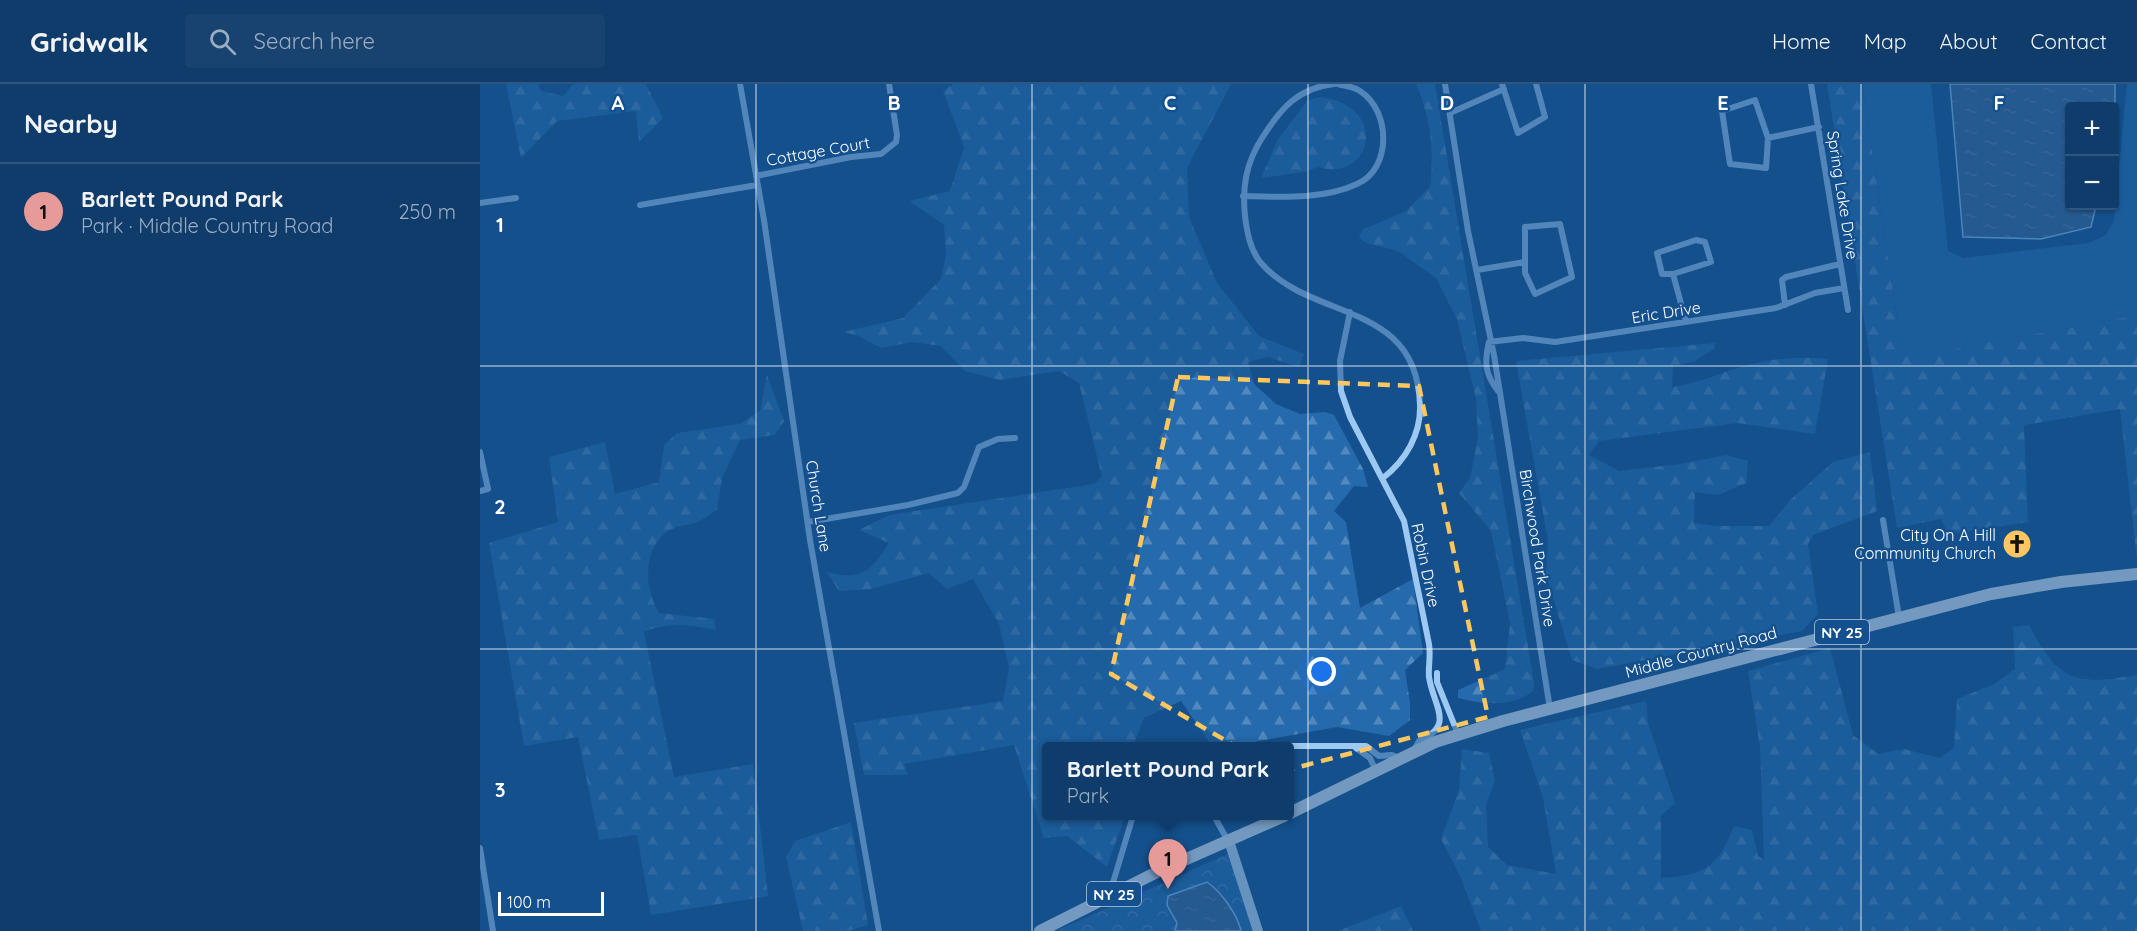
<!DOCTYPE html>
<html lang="en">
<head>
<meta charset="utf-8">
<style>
  body { margin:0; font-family:Quicksand,sans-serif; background:#184370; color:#f1f3f6 }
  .controls { position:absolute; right:18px; top:18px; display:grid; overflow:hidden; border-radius:6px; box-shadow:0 2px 4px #0004 }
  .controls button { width:54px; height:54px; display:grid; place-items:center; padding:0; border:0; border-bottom:2px solid #2f567e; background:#0f3c6a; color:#f1f3f6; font:30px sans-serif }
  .scale { position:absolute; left:18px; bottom:15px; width:106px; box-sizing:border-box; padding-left:6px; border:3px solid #fff; border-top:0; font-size:16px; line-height:21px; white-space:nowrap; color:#fff; -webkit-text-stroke:4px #14508d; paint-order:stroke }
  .you { position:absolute; left:842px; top:588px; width:21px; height:21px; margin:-15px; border:4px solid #fff; border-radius:50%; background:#1a73e8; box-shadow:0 0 0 9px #1a73e833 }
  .badge { display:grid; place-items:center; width:39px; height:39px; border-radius:50%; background:#e69b98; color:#111; font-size:20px; font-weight:700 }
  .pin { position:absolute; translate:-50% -50px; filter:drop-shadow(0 2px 3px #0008) }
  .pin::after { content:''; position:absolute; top:32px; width:21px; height:18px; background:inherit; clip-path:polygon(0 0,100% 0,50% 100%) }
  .popup { position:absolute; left:562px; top:658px; width:252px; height:78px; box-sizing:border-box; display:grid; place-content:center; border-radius:6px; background:#0f3c6a; filter:drop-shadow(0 2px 4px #0005); font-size:20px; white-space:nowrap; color:#9badc1 }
  .popup b { font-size:22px; color:#f1f3f6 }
  .popup::after { content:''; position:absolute; left:50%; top:100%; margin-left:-12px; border:12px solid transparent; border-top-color:#0f3c6a }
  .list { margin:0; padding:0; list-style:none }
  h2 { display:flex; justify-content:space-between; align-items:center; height:78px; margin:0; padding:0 24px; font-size:26px }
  h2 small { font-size:20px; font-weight:400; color:#9badc1 }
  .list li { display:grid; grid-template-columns:39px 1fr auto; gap:18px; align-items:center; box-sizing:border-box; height:96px; padding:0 24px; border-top:2px solid #2f567e }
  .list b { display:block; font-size:22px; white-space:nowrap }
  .list p { margin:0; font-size:20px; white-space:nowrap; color:#9badc1 }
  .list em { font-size:20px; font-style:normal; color:#9badc1 }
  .icon { flex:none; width:33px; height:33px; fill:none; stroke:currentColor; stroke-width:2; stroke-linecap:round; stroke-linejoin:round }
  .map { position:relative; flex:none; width:1657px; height:847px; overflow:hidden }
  header { display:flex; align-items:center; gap:36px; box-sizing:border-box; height:84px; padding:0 30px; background:#0f3c6a; border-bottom:2px solid #2f567e }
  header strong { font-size:28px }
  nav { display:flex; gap:33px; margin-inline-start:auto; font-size:21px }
  .search { width:420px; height:54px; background:#184370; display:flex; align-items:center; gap:15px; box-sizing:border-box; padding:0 21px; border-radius:6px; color:#9badc1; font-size:22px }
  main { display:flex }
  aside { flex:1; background:#0f3c6a }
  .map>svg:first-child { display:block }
  .grass { fill:#256aac }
  .forest { fill:url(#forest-firs) }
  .park { fill:url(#park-crowns) }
  .water { fill:url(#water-ripples); stroke:#8fc4f4; stroke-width:1.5 }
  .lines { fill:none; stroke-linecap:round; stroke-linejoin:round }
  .street { stroke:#9dc8f1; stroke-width:6 }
  .secondary { stroke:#cbe3fb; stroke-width:10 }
  .primary { stroke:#e7f1ff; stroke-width:12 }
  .marked { fill:none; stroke:#ffc75d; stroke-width:4.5; stroke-dasharray:12 8; stroke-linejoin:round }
  .grid { fill:none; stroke:#fff; stroke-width:1.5; stroke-opacity:0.55 }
  .labels { text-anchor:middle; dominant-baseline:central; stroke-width:5; stroke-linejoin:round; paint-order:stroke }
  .shield { fill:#14508d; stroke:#b8cadd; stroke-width:1.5 }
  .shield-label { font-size:15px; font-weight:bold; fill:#fff }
  .street-label { font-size:16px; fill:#fff; stroke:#14508d }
  .poi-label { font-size:16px; fill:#fff; stroke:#14508d; text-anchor:end }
  .grid-label { font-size:20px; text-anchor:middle; font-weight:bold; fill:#fff; stroke:#14508d; stroke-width:5; stroke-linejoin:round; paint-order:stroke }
</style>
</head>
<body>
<header>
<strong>Gridwalk</strong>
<div class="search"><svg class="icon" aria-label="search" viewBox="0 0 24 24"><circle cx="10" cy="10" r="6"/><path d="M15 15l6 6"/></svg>Search here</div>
<nav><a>Home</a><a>Map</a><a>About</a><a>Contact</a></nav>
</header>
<main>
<aside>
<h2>Nearby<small></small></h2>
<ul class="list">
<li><span class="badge">1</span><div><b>Barlett Pound Park</b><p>Park · Middle Country Road</p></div><em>250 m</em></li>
</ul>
</aside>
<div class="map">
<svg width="1657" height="847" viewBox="0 0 1657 847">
  <defs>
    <pattern id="forest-firs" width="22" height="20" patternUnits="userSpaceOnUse" patternTransform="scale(1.5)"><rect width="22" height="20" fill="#256aac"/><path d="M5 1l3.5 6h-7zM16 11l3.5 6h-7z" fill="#5188bd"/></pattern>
    <pattern id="park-crowns" width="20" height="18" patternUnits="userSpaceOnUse" patternTransform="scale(1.5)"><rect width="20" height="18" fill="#256aac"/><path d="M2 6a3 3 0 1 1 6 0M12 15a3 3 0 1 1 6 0" fill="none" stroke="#5188bd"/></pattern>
    <pattern id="water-ripples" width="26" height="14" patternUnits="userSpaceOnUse" patternTransform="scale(1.5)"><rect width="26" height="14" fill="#3b6795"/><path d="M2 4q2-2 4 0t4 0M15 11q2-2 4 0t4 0" fill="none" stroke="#587ea5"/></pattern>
  </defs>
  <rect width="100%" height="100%" fill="#14508d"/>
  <path class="grass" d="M1382,0h69l17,167 15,7 126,-15 17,-8 8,-14 13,-137h10v231l-213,41 -25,-25z"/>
  <path class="forest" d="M26,0h32l3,7 22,5 10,-12h73l17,34 -24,24 -3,-31 -79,10 -36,37z
    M473,0h278l-44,84 2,49 28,66 42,53 45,18 -5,13 -31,-10 -20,5 6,22 22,20 24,10 25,-2 9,3 29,54 5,18 -14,-1 -20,25 12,11 14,86 53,-29 10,74 -18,17 5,33v17l-21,16 -52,-9 -105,19 -22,-3 -29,-42 -37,17 -11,28h-87v70h79l-18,51 -40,-31 -23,2 -30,-93 -110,19 4,11h-44l-10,-52 149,-22 6,-33 -10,-44 -26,-45 -26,10 -18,-16 -58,16 -32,2 -12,-19c35,9 43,0 62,-29l-30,-13 30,-15 205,-31 8,-7 -23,-94 -20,-12 -59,9 -35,-9 -24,-25 -29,-4 -31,6 -22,-12 -16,-4 60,-14 38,-39 5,-24 -2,-30 -35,-24 41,-10 14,-44 -21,-56z
    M936,0h19l99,599 -1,8c-20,17 -52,13 -75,7v-8l47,-21 5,-46 -19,-92 -32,-38 11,-15 8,-40 -2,-39 -19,-80 -21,-41 -38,-27 -32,-8 -7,-5 3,-8 44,-19 24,-24c4,-37 1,-69 -14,-103z
    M1347,0h35l37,247 25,24 213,-40v244l-17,-150 -96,16 4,97 -79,12 -8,-15 -44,9z
    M841,13c71,10 49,87 -3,70l-13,5 -44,6 17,-39 30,-39z
    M1235,259l-1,6 -21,13 -20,4 -1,21c29,-4 49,-15 76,-22 27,-7 52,-9 80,-6l-13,75 -77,-11 -139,18 -10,14 30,16 61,-7 46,-9 22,6 -2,22 -28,12 -23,-3 -1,31 24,3h51l22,-27 42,-37 37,-10 7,59 -64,24 -5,9 10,70 -16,17 -205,38 -25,-9 -26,-85 2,-34 -32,-180z
    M287,291l17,46 -9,14 -35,5 -18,38 -5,32c-7,4 -13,9 -20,12 -8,4 -19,3 -27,8 -28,17 -26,58 -11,83l55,6 2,11c-26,-5 -48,-8 -72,2l30,145 79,-13 15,132 -117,19 -14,-80 -38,5 -21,-103 -54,9 -35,-203 69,-21 -9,-65 56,-15 10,52 44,-12 5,-37 13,-12 63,-9 20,-13z
    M1549,541c30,57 46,61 108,50v256h-656l-20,-53 -20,-39 18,-49 3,-41 27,4 6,28 -9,24 2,42 19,18 49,9 -13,-76 -23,-68 126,-29 2,22 27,80 -14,13v62c45,-3 56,-10 73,-52l18,4 6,26 6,4 -4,-113 -12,-76 82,-23 23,87 25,19 26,-5 36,9 14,-10 3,-49 37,-15 21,-15 -2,-42z
    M371,738l17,103 -20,6h-45l-17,-74 9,-16z
    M921,822l12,25h-75z"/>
  <path class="park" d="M752,768l26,79h-18l-33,-49 -39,14 9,27 -2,8h-119z"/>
  <path class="water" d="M1470,0h165v40l-1,-18h-44v100h26l-5,21 -50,12 -78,-2z
    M727,798c14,10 30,31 34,49h-66l2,-8 -10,-18 1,-9z"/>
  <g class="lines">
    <path class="street" d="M260,0l24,136 46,320 69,391
      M854,0c-36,4 -53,24 -72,54 -16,25 -20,49 -17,78 2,16 5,34 16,47 51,59 156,37 159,142 1,29 -14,55 -37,73
      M965,0l23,147 26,124 56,354
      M1022,0l16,49 27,-16 -9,-33
      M1331,0l37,226
      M1275,16l13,38 -2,30 -36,-4 -8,-53z
      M970,29l54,-24
      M1288,54l51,-11
      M276,92l95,-19 30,-3 15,-12 1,-7 -8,-51
      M763,112c36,1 80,4 114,-12 35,-15 34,-73 3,-93 -5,-4 -15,-5 -22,-7
      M0,119l36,-5
      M160,121l117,-20
      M1080,140l12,53 -37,17 -10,-21v-46z
      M1216,156l9,2 6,20 -38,12h-11l-5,-21z
      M997,186l48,-8
      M1193,190l13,48
      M1305,221l-3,-25 4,-3 54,-13
      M870,228l-10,49 1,30 9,26 54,104 25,123c2,12 -1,23 0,33 4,29 27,48 -10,64l-5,9
      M1009,258l34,-4 32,4 221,-34 39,-15 29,-5
      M1009,258c-5,21 -4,32 9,49
      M0,368l8,37 -8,2
      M1403,436l16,97
      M328,438l100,-17 50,-12 6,-6 15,-40 19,-8 17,-1
      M957,589v9l21,52
      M803,662h83l13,10 13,-1 8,3
      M876,664l14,10 6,13
      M734,732l14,25
      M0,764l13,83
      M629,812l24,-80"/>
    <path class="secondary" d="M749,757l29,90"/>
    <path class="primary" d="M810,729l145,-71 68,-21 488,-127 70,-12 76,-8
      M560,847l117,-59 127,-56"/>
  </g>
  <path d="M0 0H1657V847H0ZM698,293l241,9 69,331 -208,55 -169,-98z" fill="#14508d" fill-opacity=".55" fill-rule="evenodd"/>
  <path class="marked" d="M698,293l241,9 69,331 -208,55 -169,-98z"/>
  <path class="grid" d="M276,0v847M552,0v847M828,0v847M1105,0v847M1381,0v847M0,282h1657M0,565h1657"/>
  <defs>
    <g id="church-disc" transform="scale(1.5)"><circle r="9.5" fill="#ffc75d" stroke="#14508d"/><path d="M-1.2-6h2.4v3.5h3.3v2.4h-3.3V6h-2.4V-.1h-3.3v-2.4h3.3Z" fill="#111"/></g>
  </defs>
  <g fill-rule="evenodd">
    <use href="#church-disc" x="1537" y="460"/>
  </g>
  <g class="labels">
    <g class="shield">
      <rect x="1335" y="536" width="54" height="24" rx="4.5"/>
      <rect x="607" y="798" width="54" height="24" rx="4.5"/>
    </g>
    <g class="shield-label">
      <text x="1362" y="548">NY 25</text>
      <text x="634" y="810">NY 25</text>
    </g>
    <g class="street-label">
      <text transform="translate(338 67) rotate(-10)">Cottage Court</text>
      <text transform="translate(1363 111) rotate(81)">Spring Lake Drive</text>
      <text transform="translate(1186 228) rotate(-9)">Eric Drive</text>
      <text transform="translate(339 422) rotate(81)">Church Lane</text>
      <text transform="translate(1058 464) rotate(81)">Birchwood Park Drive</text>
      <text transform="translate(946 481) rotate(78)">Robin Drive</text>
      <text transform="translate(1221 568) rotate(-15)">Middle Country Road</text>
    </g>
    <g class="poi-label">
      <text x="1516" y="451">City On A Hill<tspan x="1516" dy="18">Community Church</tspan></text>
    </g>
  </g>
  <g class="grid-label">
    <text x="138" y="26">A</text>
    <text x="414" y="26">B</text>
    <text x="690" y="26">C</text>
    <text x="967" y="26">D</text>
    <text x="1243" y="26">E</text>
    <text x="1519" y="26">F</text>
    <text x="20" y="148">1</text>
    <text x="20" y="430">2</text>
    <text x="20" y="713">3</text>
  </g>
</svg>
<div class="controls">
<button>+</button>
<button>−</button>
</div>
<div class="scale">100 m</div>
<div class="you"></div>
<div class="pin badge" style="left:688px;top:805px">1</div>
<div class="popup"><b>Barlett Pound Park</b>Park</div>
</div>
</main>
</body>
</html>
